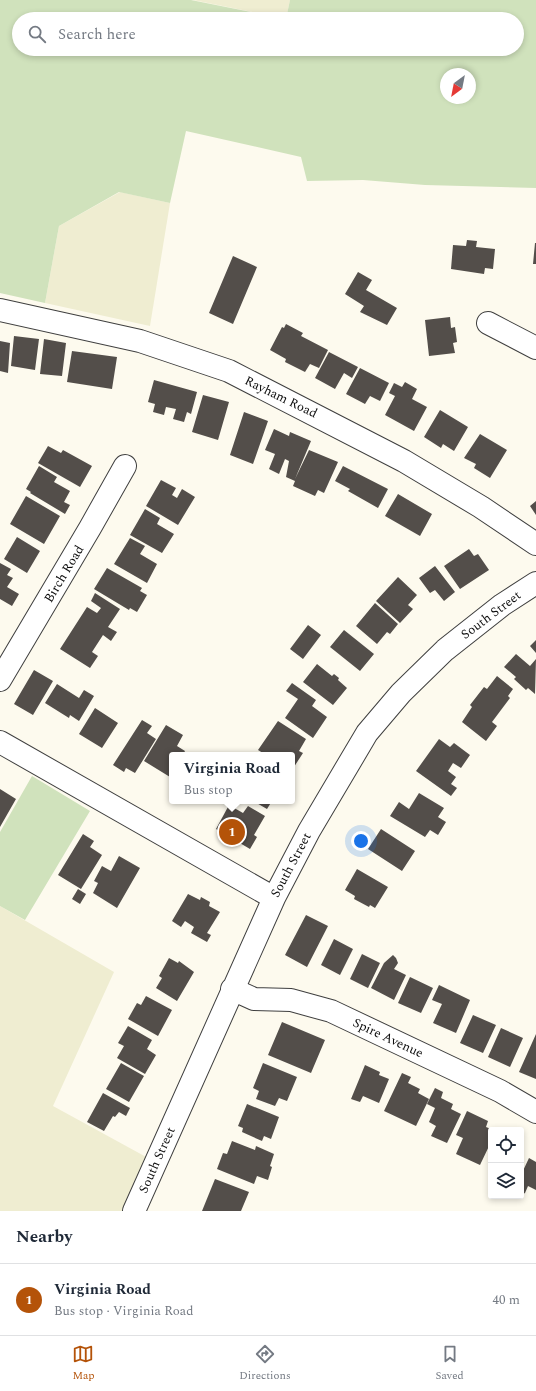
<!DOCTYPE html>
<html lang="en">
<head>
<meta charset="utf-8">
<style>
  body { margin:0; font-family:Spectral,serif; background:#f6f6f7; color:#1f2937 }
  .controls { position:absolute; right:12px; bottom:12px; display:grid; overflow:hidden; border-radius:4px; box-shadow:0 2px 6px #0003 }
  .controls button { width:36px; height:36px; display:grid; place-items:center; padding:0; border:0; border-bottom:1px solid #e0e1e3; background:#fff; color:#1f2937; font:20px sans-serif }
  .compass { position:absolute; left:440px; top:68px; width:36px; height:36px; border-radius:50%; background:#fff; box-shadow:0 2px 6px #0003; rotate:212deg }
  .you { position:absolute; left:361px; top:841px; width:14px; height:14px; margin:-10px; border:3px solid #fff; border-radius:50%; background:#1a73e8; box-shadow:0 0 0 6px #1a73e833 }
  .badge { display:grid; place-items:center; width:26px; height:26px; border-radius:50%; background:#b45309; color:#fff; font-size:13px; font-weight:700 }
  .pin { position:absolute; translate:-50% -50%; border:2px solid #fff; box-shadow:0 1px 4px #0006 }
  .popup { position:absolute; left:169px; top:752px; width:126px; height:52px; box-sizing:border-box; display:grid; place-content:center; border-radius:4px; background:#fff; filter:drop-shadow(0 1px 3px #0005); font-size:13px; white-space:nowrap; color:#747a83 }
  .popup b { font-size:15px; color:#1f2937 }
  .popup::after { content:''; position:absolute; left:50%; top:100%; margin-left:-8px; border:8px solid transparent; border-top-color:#fff }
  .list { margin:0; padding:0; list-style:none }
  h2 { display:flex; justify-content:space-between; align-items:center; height:52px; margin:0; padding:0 16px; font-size:17px }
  h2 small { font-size:13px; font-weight:400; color:#747a83 }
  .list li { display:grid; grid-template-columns:26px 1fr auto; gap:12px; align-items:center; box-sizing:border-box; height:72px; padding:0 16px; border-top:1px solid #e0e1e3 }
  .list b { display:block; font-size:15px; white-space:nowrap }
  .list p { margin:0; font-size:13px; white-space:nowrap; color:#747a83 }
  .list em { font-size:13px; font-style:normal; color:#747a83 }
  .icon { flex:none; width:22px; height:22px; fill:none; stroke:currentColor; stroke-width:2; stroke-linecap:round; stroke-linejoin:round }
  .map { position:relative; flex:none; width:536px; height:1211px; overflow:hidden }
  .search { position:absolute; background:#fff; box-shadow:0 2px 6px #0003; left:12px; right:12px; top:12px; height:44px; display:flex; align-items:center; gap:10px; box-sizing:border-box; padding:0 14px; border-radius:22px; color:#747a83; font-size:15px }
  .sheet { height:124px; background:#fff }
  nav { display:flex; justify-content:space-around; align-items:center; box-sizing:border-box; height:56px; border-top:1px solid #e0e1e3; background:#fff; font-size:11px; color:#747a83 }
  nav a { display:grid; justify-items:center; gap:2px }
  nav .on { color:#b45309 }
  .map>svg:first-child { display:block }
  .farmland { fill:#efedd1 }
  .green { fill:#d0e2bc; fill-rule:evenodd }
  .building { fill:#534e4a }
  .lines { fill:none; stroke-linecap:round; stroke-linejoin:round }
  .minor-casing { stroke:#3f3f3f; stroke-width:24 }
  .minor { stroke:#fff; stroke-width:22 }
  .labels { text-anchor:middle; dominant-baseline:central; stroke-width:4; stroke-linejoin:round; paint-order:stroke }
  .street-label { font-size:13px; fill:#0c0c0c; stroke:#fff }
</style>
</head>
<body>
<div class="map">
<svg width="536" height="1211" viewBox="0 0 536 1211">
  <rect width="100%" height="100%" fill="#fdfaee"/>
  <path class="farmland" d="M193,0h97l-4,19z
    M120,192l50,11 -20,123 -105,-23 14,-77z
    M0,906l114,66 -61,134 95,52 -22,53h-126z"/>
  <path class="green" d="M0,0h191l95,19 4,-19h246v188l-111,-3 -62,-5 -56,1 -6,-24 -115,-26 -16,72 -51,-11 -60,34 -14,77 -45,-10zM19,19h498v30h-498zM446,74h24v24h-24z
    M32,776l58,35 -65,109 -25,-14v-74z"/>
  <path class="building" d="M467,240l10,1 -1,6 19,2 -2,20 -8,-1 -1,6 -33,-5 2,-24 13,1z
    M535,243h1v21h-3z
    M233,256l24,11 -24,57 -24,-11z
    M358,272l14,8 -6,10 31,18 -10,17 -27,-13 4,-6 -19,-12z
    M450,317l1,11 4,-1 2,15 -4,1 2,10 -26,3 -4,-36z
    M286,324l17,9 -2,3 27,14 -9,18 -9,-4 -5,8 -20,-10 1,-3 -16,-9 12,-23 2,1z
    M14,336l25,3 -4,31 -24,-4z
    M44,339l22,4 -4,33 -22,-2z
    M0,341l10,2 -2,30 -8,-2z
    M72,351l45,6 -5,32 -45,-7z
    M329,352l29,15 -6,11 -8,-5 -9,16 -20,-11z
    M360,368l29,15 -9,18 -10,-5 -5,8 -19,-10z
    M154,380l43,12 -6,22 -4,-2 -3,10 -11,-3 3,-10 -10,-2 -2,8 -11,-3 2,-8 -7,-2z
    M405,382l12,7 -5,10 15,8 -13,24 -29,-16 10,-19 -6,-3 5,-10 8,4z
    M203,395l26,7 -11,38 -26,-8z
    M440,410l28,17 -14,24 -11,-7 -2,4 -17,-11z
    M244,412l24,9 -15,43 -23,-9z
    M274,429l15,7 1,-4 21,9 -16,38 14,-29 29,12 -14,31 -6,-3 -3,6 -22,-10 2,-5 -9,-4 3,-16 -4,-2 -6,15 -10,-5 6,-15 -10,-4z
    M480,434l27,16 -17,28 -16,-10 2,-4 -12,-6z
    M48,446l13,7 2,-3 29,16 -12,21 -42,-24z
    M39,466l18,11 -3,5 16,9 -6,11 6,3 -5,9 -35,-21 1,-1 -5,-3z
    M343,466l45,23 -10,19 -30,-17 2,-2 -15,-8z
    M161,480l15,8 -4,7 5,3 5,-9 13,8 -17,28 -32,-19z
    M398,494l34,20 -12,22 -35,-20z
    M26,496l34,20 -16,28 -34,-20z
    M536,501v14l-6,-9z
    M145,509l15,9 -3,6 17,10 -12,19 -32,-18z
    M17,537l23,14 -13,22 -23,-14z
    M130,538l15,8 -5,8 17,10 -10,19 -33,-19z
    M469,549l5,7 4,-2 11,16 -29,19 -16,-23z
    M0,563l11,6 -4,6 6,3 -6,9 12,7 -7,12 -12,-7z
    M435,566l20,26 -11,9 -9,-11 -5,3 -11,-15z
    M107,568l35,20 -2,3 7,4 -10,17 -7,-4 -1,2 -35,-21z
    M398,577l19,18 -9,10 5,4 -13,14 -24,-22z
    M95,593l25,16 -12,18 9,5 -6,9 -8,-6 -11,17 6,4 -8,12 -30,-19 27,-42 10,6 4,-5 -10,-7z
    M375,603l23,21 -8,10 -3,-2 -10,12 -21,-18z
    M308,625l13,10 -18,24 -13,-10z
    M344,630l30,24 -14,17 -30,-24z
    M536,640v13l-6,-7z
    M516,654l14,12 6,-7 -1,35 -7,-6 -2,2 -12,-11 2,-2 -12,-10z
    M317,664l15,12 2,-2 5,4 -1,2 9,8 -14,17 -30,-23z
    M34,670l19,11 -20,34 -19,-11z
    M497,676l16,13 -5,7 2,2 -18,24 5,4 -11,15 -24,-19 10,-15 -2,-2 14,-18 3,2z
    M292,683l24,17 -4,6 15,11 -14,21 -28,-20 13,-19 -12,-8z
    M57,684l22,14 5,-8 10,6 -15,25 -9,-6 -1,3 -24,-15z
    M95,708l23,15 -16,25 -23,-14z
    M142,720l10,6 -5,7 9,6 -21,34 -9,-5 -2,4 -11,-7z
    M278,721l28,18 -7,12 4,2 -11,17v-15h-26l-8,-5z
    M166,725l17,10 -6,11 8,5 -2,4h-11v19l-2,3 -26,-16z
    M439,739l11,8 4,-4 16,12 -9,13 -8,-5 -5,8 8,6 -5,7 6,4 -6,8 -35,-25z
    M0,789l16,10 -16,28z
    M419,793l25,15 -6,9 8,5 -8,13 -8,-5 -5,7 -35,-21 9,-14 10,7z
    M253,801h19l-5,8z
    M229,805l14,8 5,-7 17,10 -11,19 3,2 -7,12 -34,-20z
    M381,829l34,22 -13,20 -34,-22z
    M83,834l11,7 -4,6 12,8 -21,34 -23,-14z
    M119,856l21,12 -23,40 -24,-15 5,-10 -4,-2 8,-15 9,5z
    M357,869l31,18 -13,21 -5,-3 -1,2 -15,-8 1,-3 -10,-6z
    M78,889l8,5 -6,10 -8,-5z
    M188,894l12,6 1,-3 9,5 -1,4 11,6 -13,21 4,2 -4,7 -16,-9 3,-6 -9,-6 -4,6 -9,-6z
    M306,915l22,11 -21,41 -22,-12z
    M334,939l19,10 -13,26 -19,-10z
    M362,954l18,9 -12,25 -18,-9z
    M393,955l3,3 2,5 -4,6 12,6 -12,25 -23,-12 13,-25z
    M169,958l9,5 1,-2 15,11 -17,29 -21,-13 6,-10 -3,-2z
    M410,977l23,11 -12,25 -23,-10z
    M439,985l31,15 -14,33 -23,-10 9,-19 -10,-4z
    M146,996l26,14 -14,26 -30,-17 9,-16 4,2z
    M473,1015l23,10 -13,28 -23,-10z
    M282,1022l43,18 -14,33 -43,-18z
    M128,1026l24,14 -5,9 9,6 -11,19 -28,-16 7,-12 -6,-3z
    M501,1028l22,10 -13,29 -22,-10z
    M536,1034v45l-17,-7z
    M121,1063l23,13 -15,26 -23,-13z
    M263,1063l34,14 -10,24 -8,-3 -4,8 -19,-7 3,-8 -6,-3z
    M365,1065l15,7 -1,3 10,4 -10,24 -16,-7 -3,6 -9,-3z
    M402,1073l9,4 -3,6 12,6 -2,4 11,6 -13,27 -32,-15z
    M435,1088l8,4 -2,6 12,6 -2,5 10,5 -14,29 -16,-7 5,-10 -7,-4 6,-14 -8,-4z
    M103,1093l27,15 -4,8 -7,-4 -4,5 -2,-1 -9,15 -17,-9z
    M247,1104l32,13 -8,22 -7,-3 -2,5 -20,-9 1,-4 -5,-2z
    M467,1111l21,10 -2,6 5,2v13l-11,23 -24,-11 7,-16 -7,-3z
    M232,1141l23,9 1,-4 18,8 -4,12 2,1 -4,13 -11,-4 -3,8 -37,-15 6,-16 4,1z
    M529,1158l7,4v28l-8,-4 -3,7 -4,2v-20z
    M215,1179l34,13 -8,19h-39z"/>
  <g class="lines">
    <g class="minor-casing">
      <path id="minor" d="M0,310l140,31 89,30 175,90 77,46 55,37
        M488,323l48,25
        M0,680l90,-152 35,-62
        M0,742l274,156
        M232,989l22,10 37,1 40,11 169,80 36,21
        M134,1211l140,-313 35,-67 58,-98 34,-40 44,-43 57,-45 34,-22"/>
    </g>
    <use href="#minor" class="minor"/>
  </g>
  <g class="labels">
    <g class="street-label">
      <text transform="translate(281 397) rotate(26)">Rayham Road</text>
      <text transform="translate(64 574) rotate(-59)">Birch Road</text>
      <text transform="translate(491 615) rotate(-37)">South Street</text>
      <text transform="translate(291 865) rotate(-62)">South Street</text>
      <text transform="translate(388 1038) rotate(25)">Spire Avenue</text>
      <text transform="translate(157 1160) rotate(-66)">South Street</text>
    </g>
  </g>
</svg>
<div class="controls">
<button><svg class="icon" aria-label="locate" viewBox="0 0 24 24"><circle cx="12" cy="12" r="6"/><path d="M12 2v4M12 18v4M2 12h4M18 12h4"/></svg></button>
<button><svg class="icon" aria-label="layers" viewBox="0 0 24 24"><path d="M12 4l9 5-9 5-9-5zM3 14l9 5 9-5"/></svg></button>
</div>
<svg class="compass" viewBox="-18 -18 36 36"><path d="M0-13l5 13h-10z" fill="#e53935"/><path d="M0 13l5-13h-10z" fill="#747a83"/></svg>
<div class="you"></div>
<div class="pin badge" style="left:232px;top:832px">1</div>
<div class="popup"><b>Virginia Road</b>Bus stop</div>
<div class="search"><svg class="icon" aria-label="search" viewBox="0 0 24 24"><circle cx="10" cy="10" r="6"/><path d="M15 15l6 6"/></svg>Search here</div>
</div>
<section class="sheet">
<h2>Nearby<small></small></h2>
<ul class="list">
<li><span class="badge">1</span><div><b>Virginia Road</b><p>Bus stop · Virginia Road</p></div><em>40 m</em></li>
</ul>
</section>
<nav>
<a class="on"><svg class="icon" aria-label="map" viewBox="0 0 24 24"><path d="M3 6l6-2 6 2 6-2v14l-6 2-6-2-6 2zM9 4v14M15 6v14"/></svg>Map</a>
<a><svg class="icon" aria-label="directions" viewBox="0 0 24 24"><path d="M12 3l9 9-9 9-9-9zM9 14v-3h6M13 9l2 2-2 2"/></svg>Directions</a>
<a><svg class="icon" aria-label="saved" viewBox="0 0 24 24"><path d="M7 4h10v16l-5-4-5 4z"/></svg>Saved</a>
</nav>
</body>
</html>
